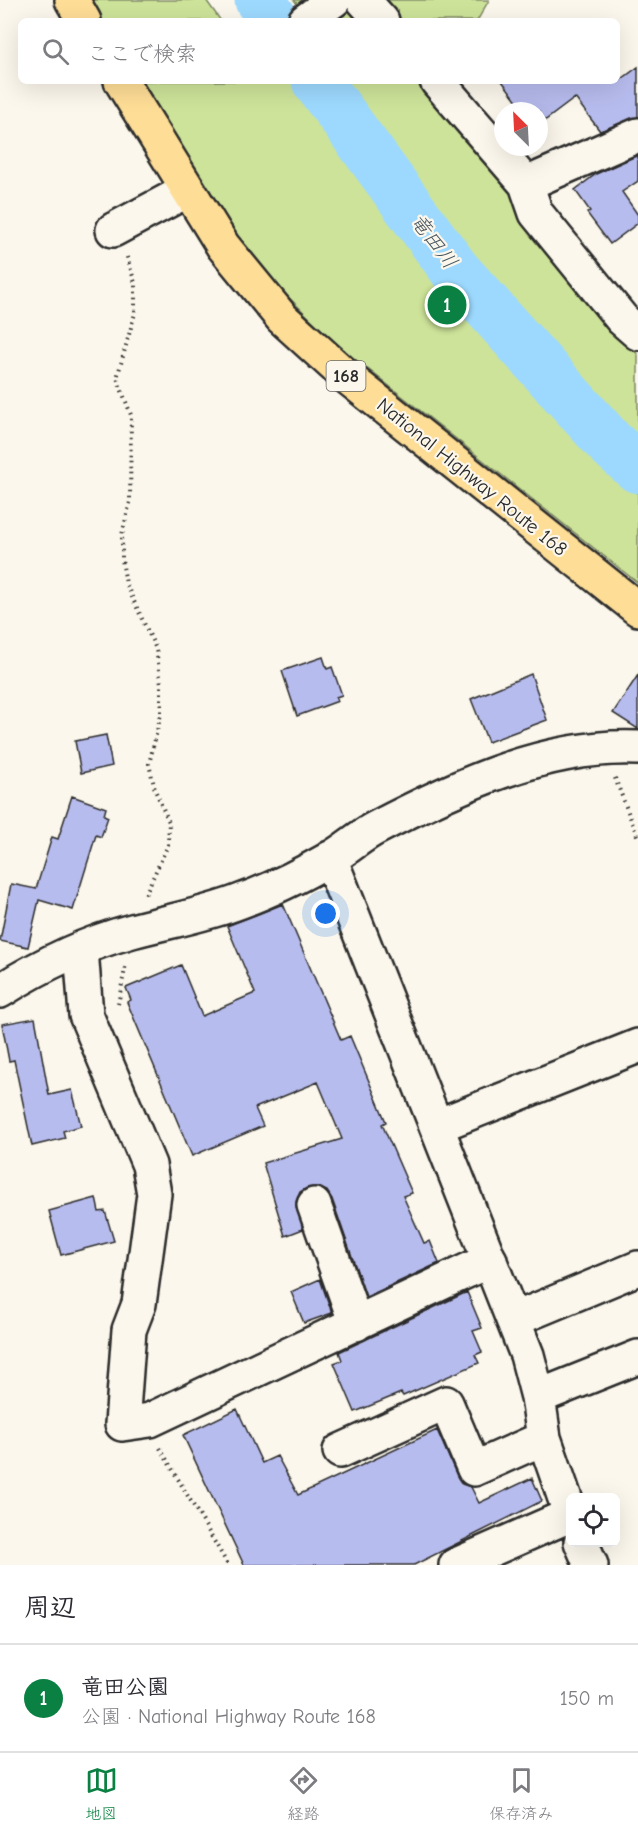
<!DOCTYPE html>
<html lang="ja">
<head>
<meta charset="utf-8">
<style>
  body { margin:0; font-family:"Comic Neue","Klee One",sans-serif; background:#f2f2f3; color:#2b2b33 }
  .controls { position:absolute; right:18px; bottom:18px; display:grid; overflow:hidden; border-radius:9px; box-shadow:0 6px 24px #0002 }
  .controls button { width:54px; height:54px; display:grid; place-items:center; padding:0; border:0; border-bottom:2px solid #e1e1e2; background:#fff; color:#2b2b33; font:30px sans-serif }
  .compass { position:absolute; left:494px; top:102px; width:54px; height:54px; border-radius:50%; background:#fff; box-shadow:0 6px 24px #0002; rotate:336deg }
  .you { position:absolute; left:326px; top:914px; width:21px; height:21px; margin:-15px; border:4px solid #fff; border-radius:50%; background:#1a73e8; box-shadow:0 0 0 9px #1a73e833 }
  .badge { display:grid; place-items:center; width:39px; height:39px; border-radius:50%; background:#0b8043; color:#fff; font-size:20px; font-weight:700 }
  .pin { position:absolute; translate:-50% -50%; border:3px solid #fff; box-shadow:0 2px 6px #0006 }
  .list { margin:0; padding:0; list-style:none }
  h2 { display:flex; justify-content:space-between; align-items:center; height:78px; margin:0; padding:0 24px; font-size:26px }
  h2 small { font-size:20px; font-weight:400; color:#7c7c81 }
  .list li { display:grid; grid-template-columns:39px 1fr auto; gap:18px; align-items:center; box-sizing:border-box; height:108px; padding:0 24px; border-top:2px solid #e1e1e2 }
  .list b { display:block; font-size:22px; white-space:nowrap }
  .list p { margin:0; font-size:20px; white-space:nowrap; color:#7c7c81 }
  .list em { font-size:20px; font-style:normal; color:#7c7c81 }
  .icon { flex:none; width:33px; height:33px; fill:none; stroke:currentColor; stroke-width:2; stroke-linecap:round; stroke-linejoin:round }
  .map { position:relative; flex:none; width:638px; height:1565px; overflow:hidden }
  .search { position:absolute; background:#fff; box-shadow:0 6px 24px #0002; left:18px; right:18px; top:18px; height:66px; display:flex; align-items:center; gap:15px; box-sizing:border-box; padding:0 21px; border-radius:9px; color:#7c7c81; font-size:22px }
  .sheet { height:186px; background:#fff }
  nav { display:flex; justify-content:space-around; align-items:center; box-sizing:border-box; height:84px; border-top:2px solid #e1e1e2; background:#fff; font-size:16px; color:#7c7c81 }
  nav a { display:grid; justify-items:center; gap:3px }
  nav .on { color:#0b8043 }
  .map>svg:first-child { display:block }
  .green { fill:#cde399; stroke:#7c8762; stroke-width:1.5 }
  .lines { fill:none; stroke-linecap:round; stroke-linejoin:round }
  .river { stroke:#9dd9fe; stroke-width:51 }
  .building { fill:#b7bcee; stroke:#2b2b2b; stroke-width:1.5 }
  .minor-casing { stroke:#2b2b2b; stroke-width:38 }
  .highway-casing { stroke:#2b2b2b; stroke-width:38 }
  .path { stroke:#2b2b2b; stroke-width:4; stroke-dasharray:1.5 4.5; stroke-linecap:butt }
  .minor { stroke:#fbf7ec; stroke-width:33 }
  .highway { stroke:#fedd96; stroke-width:33 }
  .labels { text-anchor:middle; dominant-baseline:central; stroke-width:4.5; stroke-linejoin:round; paint-order:stroke }
  .shield { fill:#fbf7ec; stroke:#696865; stroke-width:1.5 }
  .shield-label { font-size:18px; font-weight:bold; fill:#2b2b2b }
  .street-label { font-size:20px; fill:#2b2b2b; stroke:#fbf7ec }
  .water-label { font-size:21px; font-style:italic; fill:#485660; stroke:#fbf7ec }
</style>
</head>
<body>
<div class="map">
<svg width="638" height="1565" viewBox="0 0 638 1565">
  <rect width="100%" height="100%" fill="#fbf7ec"/>
  <filter id="ink" filterUnits="userSpaceOnUse"><feTurbulence type="fractalNoise" baseFrequency=".0167" numOctaves="2"/><feDisplacementMap in="SourceGraphic" scale="12" xChannelSelector="R" yChannelSelector="G"/><feConvolveMatrix kernelMatrix="1 2 1 2 8 2 1 2 1" color-interpolation-filters="sRGB"/></filter>
  <g filter="url(#ink)">
    <path class="green" d="M90,0h116l15,21h-119z
      M294,0h195l-12,21h-166z
      M138,81h306l80,133 114,141v228l-303,-240 -77,-76 -69,-99z"/>
    <g class="lines">
      <path class="river" d="M260,0l14,21
        M317,81l138,189 155,173 28,25"/>
    </g>
    <path class="building" d="M638,67v50l-38,14 -25,-33 -32,24 -4,-11h-5l-4,-5 -6,4 -22,-29h117z
      M638,155v26l-16,11 16,23v8l-28,21 -23,-31 3,-2 -15,-21 21,-16z
      M323,657l4,12 5,-2 10,28 -6,2 2,4 -41,15 -15,-45z
      M531,674l16,46 -59,22 -17,-43z
      M638,675v54l-25,-16z
      M106,735l6,31 -31,7 -6,-32z
      M72,796l34,12 -2,7 4,2 -7,20 -5,-2 -23,75 -34,-10 -11,47 -28,-6 11,-57 25,5 16,-52 6,2z
      M283,904l58,136 9,-4 36,86 -4,2 30,69 -9,3 21,47 6,-2 9,22 -73,34 -34,-98 -5,-8 -10,-4 -10,1 -7,4 -4,10 7,27 -18,7 -22,-73 79,-24 -24,-57 -63,26 8,18 -71,30 -65,-154 4,-2 -5,-12 55,-23 21,51 53,-23 -28,-67z
      M35,1018l14,77 23,-5 9,36 -18,5 2,7 -33,8 -18,-86 -5,1 -7,-37z
      M96,1198l3,14 6,-1 9,30 -53,14 -12,-44z
      M320,1279l12,34 -28,10 -13,-31z
      M467,1292l15,36 -9,3 9,21 -7,3 4,8 -76,33 -2,-3 -46,19 -21,-49 8,-3 -3,-8z
      M237,1409l25,54 15,-7 21,39 139,-65 20,46 5,8 9,3 8,16 53,-25 10,23 -128,64h-170l-61,-130z"/>
    <g class="lines">
      <g class="minor-casing">
        <path id="minor" d="M363,0l19,21
          M305,21l29,-21
          M437,81l89,103 10,29 86,106 16,14
          M526,184l112,-49
          M113,230l75,-40
          M330,858l197,497 11,42 6,41 26,75
          M81,949l5,66 63,150 5,29 -15,110 -10,26 -7,94 28,-4 340,-160
          M0,991c41,-26 84,-47 132,-60 37,-10 73,-16 109,-30 30,-11 62,-27 90,-43 16,-9 29,-22 45,-30 80,-42 171,-84 262,-80
          M437,1126l201,-80
          M314,1205l42,119
          M513,1320l125,-52
          M538,1397l100,-40
          M340,1451l106,-48 28,66 70,-31
          M581,1542l10,23
          M456,1565l114,-50"/>
      </g>
      <g class="highway-casing">
        <path id="highway" d="M72,0l12,21
          M121,81l102,165 59,72 65,59 291,232"/>
      </g>
      <path class="path" d="M127,257l8,26v30l-18,65 14,37 -1,87 -8,33v25l4,24 30,65 5,35v30l-12,50 6,26 14,32 -1,23 -24,52
        M615,778l23,60
        M118,1004l8,-40
        M160,1448l68,117"/>
      <use href="#minor" class="minor"/>
      <use href="#highway" class="highway"/>
    </g>
  </g>
  <g class="labels">
    <rect class="shield" x="326.5" y="361" width="39" height="30" rx="4.5"/>
    <g class="shield-label">
      <text x="346" y="376">168</text>
    </g>
    <g class="street-label">
      <text transform="translate(472 477) rotate(39)">National Highway Route 168</text>
    </g>
    <g class="water-label">
      <text transform="translate(434 241) rotate(53)">竜田川</text>
    </g>
  </g>
</svg>
<div class="controls">
<button><svg class="icon" aria-label="locate" viewBox="0 0 24 24"><circle cx="12" cy="12" r="6"/><path d="M12 2v4M12 18v4M2 12h4M18 12h4"/></svg></button>
</div>
<svg class="compass" viewBox="-18 -18 36 36"><path d="M0-13l5 13h-10z" fill="#e53935"/><path d="M0 13l5-13h-10z" fill="#7c7c81"/></svg>
<div class="you"></div>
<div class="pin badge" style="left:447px;top:305px">1</div>
<div class="search"><svg class="icon" aria-label="search" viewBox="0 0 24 24"><circle cx="10" cy="10" r="6"/><path d="M15 15l6 6"/></svg>ここで検索</div>
</div>
<section class="sheet">
<h2>周辺<small></small></h2>
<ul class="list">
<li><span class="badge">1</span><div><b>竜田公園</b><p>公園 · National Highway Route 168</p></div><em>150 m</em></li>
</ul>
</section>
<nav>
<a class="on"><svg class="icon" aria-label="map" viewBox="0 0 24 24"><path d="M3 6l6-2 6 2 6-2v14l-6 2-6-2-6 2zM9 4v14M15 6v14"/></svg>地図</a>
<a><svg class="icon" aria-label="directions" viewBox="0 0 24 24"><path d="M12 3l9 9-9 9-9-9zM9 14v-3h6M13 9l2 2-2 2"/></svg>経路</a>
<a><svg class="icon" aria-label="saved" viewBox="0 0 24 24"><path d="M7 4h10v16l-5-4-5 4z"/></svg>保存済み</a>
</nav>
</body>
</html>
